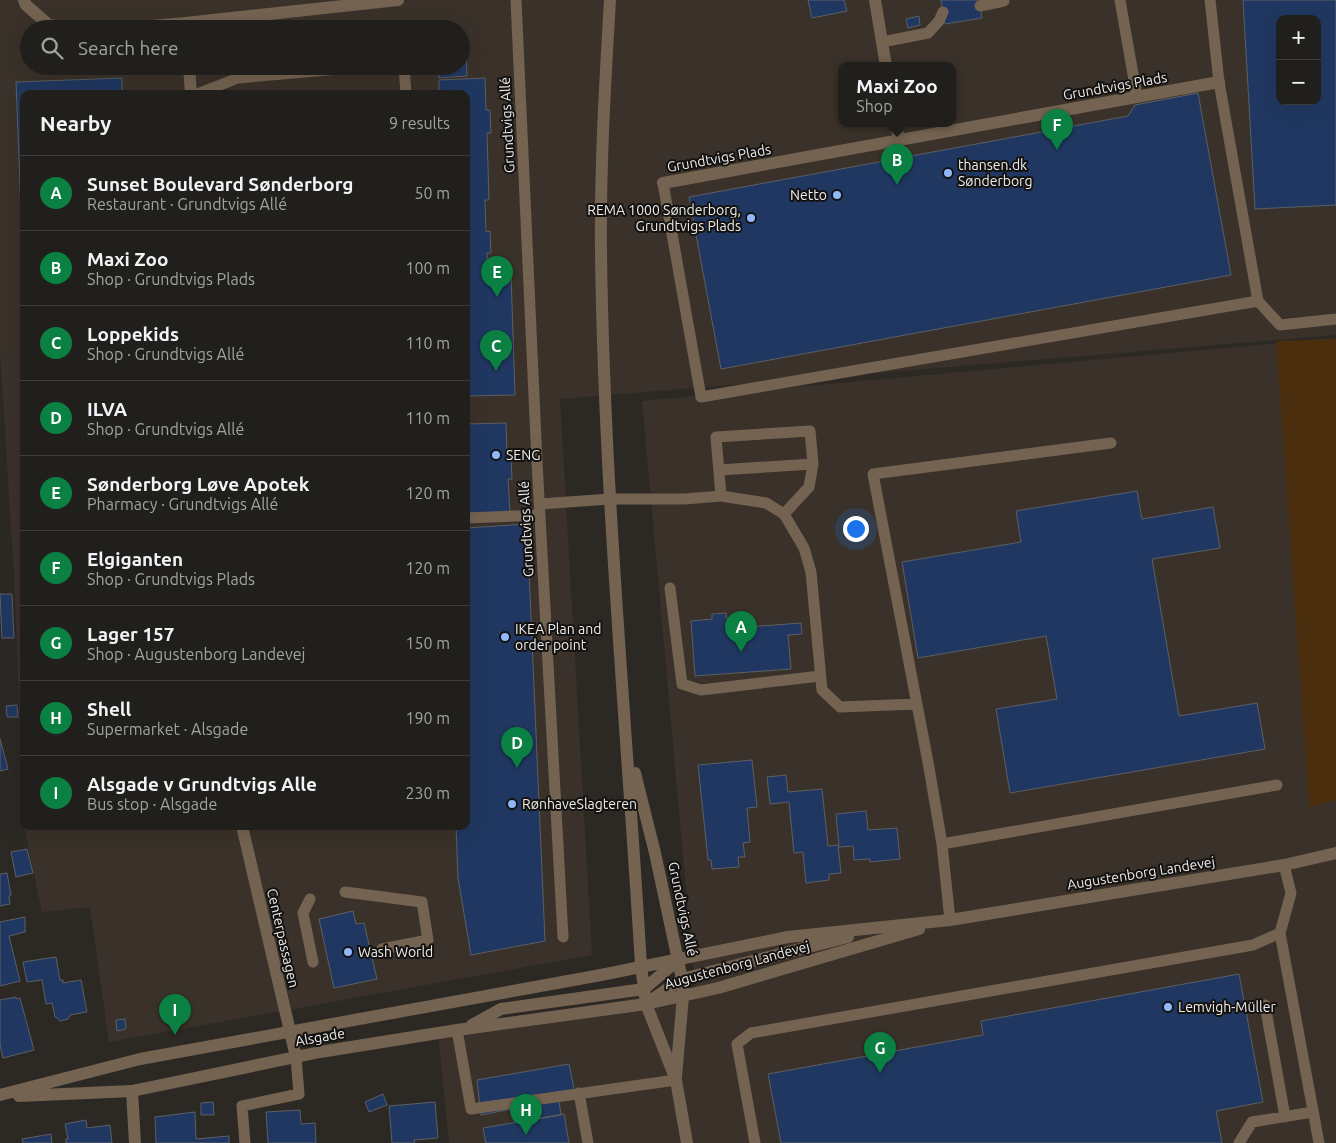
<!DOCTYPE html>
<html lang="en">
<head>
<meta charset="utf-8">
<style>
  body { margin:0; font-family:Ubuntu,sans-serif; background:#292725; color:#f1f3f6 }
  .controls { position:absolute; right:15px; top:15px; display:grid; overflow:hidden; border-radius:10px; box-shadow:0 5px 20px #0002 }
  .controls button { width:45px; height:45px; display:grid; place-items:center; padding:0; border:0; border-bottom:1px solid #3e3d3b; background:#211f1c; color:#f1f3f6; font:25px sans-serif }
  .you { position:absolute; left:855px; top:528px; width:18px; height:18px; margin:-12px; border:4px solid #fff; border-radius:50%; background:#1a73e8; box-shadow:0 0 0 8px #1a73e833 }
  .badge { display:grid; place-items:center; width:32px; height:32px; border-radius:50%; background:#0b8043; color:#fff; font-size:16px; font-weight:700 }
  .pin { position:absolute; translate:-50% -41px; filter:drop-shadow(0 1px 2px #0008) }
  .pin::after { content:''; position:absolute; top:26px; width:18px; height:15px; background:inherit; clip-path:polygon(0 0,100% 0,50% 100%) }
  .popup { position:absolute; left:838px; top:62px; width:118px; height:65px; box-sizing:border-box; display:grid; place-content:center; border-radius:10px; background:#211f1c; filter:drop-shadow(0 1px 4px #0005); font-size:16px; white-space:nowrap; color:#a2a2a3 }
  .popup b { font-size:19px; color:#f1f3f6 }
  .popup::after { content:''; position:absolute; left:50%; top:100%; margin-left:-10px; border:10px solid transparent; border-top-color:#211f1c }
  .list { margin:0; padding:0; list-style:none }
  h2 { display:flex; justify-content:space-between; align-items:center; height:65px; margin:0; padding:0 20px; font-size:21px }
  h2 small { font-size:16px; font-weight:400; color:#a2a2a3 }
  .list li { display:grid; grid-template-columns:32px 1fr auto; gap:15px; align-items:center; box-sizing:border-box; height:75px; padding:0 20px; border-top:1px solid #3e3d3b }
  .list b { display:block; font-size:19px; white-space:nowrap }
  .list p { margin:0; font-size:16px; white-space:nowrap; color:#a2a2a3 }
  .list em { font-size:16px; font-style:normal; color:#a2a2a3 }
  .icon { flex:none; width:28px; height:28px; fill:none; stroke:currentColor; stroke-width:2; stroke-linecap:round; stroke-linejoin:round }
  .map { position:relative; flex:none; width:1336px; height:1143px; overflow:hidden }
  .search { position:absolute; background:#211f1c; box-shadow:0 5px 20px #0002; left:20px; top:20px; width:450px; height:55px; display:flex; align-items:center; gap:12px; box-sizing:border-box; padding:0 18px; border-radius:28px; color:#a2a2a3; font-size:19px }
  .panel { position:absolute; background:#211f1c; box-shadow:0 5px 20px #0002; left:20px; top:90px; width:450px; height:740px; border-radius:10px }
  .map>svg:first-child { display:block }
  .built { fill:#3a322a; fill-rule:evenodd }
  .green { fill:#4a2e0e }
  .building { fill:#203861; stroke:#5c5f64; fill-rule:evenodd }
  .lines { fill:none; stroke-linecap:round; stroke-linejoin:round }
  .service { stroke:#756351; stroke-width:11 }
  .minor { stroke:#756351; stroke-width:12 }
  .tertiary { stroke:#756351; stroke-width:12 }
  .poi-dot { fill:#8fb8fd; stroke:#131210; stroke-width:2 }
  .labels { text-anchor:middle; dominant-baseline:central; stroke-width:4; stroke-linejoin:round; paint-order:stroke }
  .street-label { font-size:14px; fill:#efedeb; stroke:#131210 }
  .poi-label { font-size:14px; fill:#efedeb; stroke:#131210; text-anchor:start }
</style>
</head>
<body>
<div class="map">
<svg width="1336" height="1143" viewBox="0 0 1336 1143">
  <rect width="100%" height="100%" fill="#2c2925"/>
  <path class="built" d="M0,0h1336v335l-776,64 32,556 -483,87 -19,-135 -48,5 -18,-86h442v-732h-442v731l-10,-250 -14,-226zM1280,19h37v82h-37zM29,29h432v37h-432zM842,66h110v58h-110z
    M1336,338v805h-887l-11,-110 257,-46 -53,-586z"/>
  <path class="green" d="M1336,339v461l-27,7 -33,-466z"/>
  <path class="building" d="M808,0h36l3,11 -35,7z
    M941,0h38l3,18 -37,6z
    M1243,0h93v205l-81,4zM1280,19h37v82h-37z
    M919,16l1,9 -12,3 -2,-9z
    M461,53h5l1,23 -28,2 -1,-12h23z
    M122,78v16h-98v195l-8,-207z
    M485,78l1,32h4l1,23h-4l2,67h-4l1,32 4,-1 1,22h-4l1,22 23,-1 4,121 -49,1v-302h-27v-14z
    M1198,93l33,182 -510,94 -32,-172 439,-81 7,-11z
    M506,423l1,33h4l1,23h-4l2,33 -44,2v-90z
    M1137,491l5,28 71,-12 7,41 -68,11 27,157 78,-13 8,46 -255,44 -14,-84 61,-10 -11,-63 -128,22 -16,-96 119,-20 -5,-31z
    M527,524l18,417 -74,14 -13,-77 -2,-52h10v-298z
    M0,594h12l2,44h-12z
    M726,613v5l21,-2 1,11 53,-4 1,11 -14,1 3,34 -96,7 -4,-55 21,-2v-5z
    M17,705l1,12h-11l-1,-11z
    M0,739l8,30 -8,2z
    M752,760l5,47 -10,1 3,34 -7,1 2,14h-7l1,10 -27,2 -1,-9h-3l-10,-95z
    M786,775l2,17 34,-3 6,57 10,-1 3,28 -12,1v6l-23,3 -3,-31 -9,1 -5,-51 -19,2 -3,-27z
    M866,811l2,19 29,-2 3,31 -30,3v-3l-16,1 -1,-14 -14,1 -3,-33z
    M27,849l6,24 -17,4 -5,-25z
    M7,873l4,22 -2,1 1,8 -10,2v-32z
    M353,911l3,13 8,-1 13,56 -43,9 -15,-69z
    M25,917v15l-16,4 11,45 -20,5v-64z
    M56,957l4,23h3v3l18,-3 6,32 -17,3 -2,4 -8,2 -4,-4h-1l-3,-14 -6,1 -4,-24 -15,2 -4,-20z
    M1239,974l24,128 -47,9 6,32h-441l-13,-69 215,-39 -2,-14z
    M16,997v2l4,-1 14,52 -31,8 -3,-13v-45z
    M125,1019l1,10 -9,2 -1,-11z
    M569,1064l7,34 -17,3 2,14 -47,8 -3,-14 -30,6 -4,-35z
    M383,1094l4,11 -18,7 -4,-10z
    M213,1102l1,13h-13v-12z
    M435,1102l3,36 -24,2 1,3h-23l-3,-37z
    M300,1110l1,14 14,-1 1,20h-48l-2,-31z
    M195,1112l1,27 33,-3v7h-73l-1,-26z
    M564,1114l5,29h-83l-3,-15z
    M86,1120l1,8 23,-3 2,18h-46v-4h2l-3,-15z
    M51,1134l1,9h-29l-1,-4z"/>
  <g class="lines">
    <path class="service" d="M516,0l21,462 26,475
      M1120,0l17,97
      M1210,0l9,82 39,219 22,24 56,-6
      M980,6l24,-5
      M882,42l46,-9 11,-12 4,-9
      M404,66l2,28
      M197,94l41,-16 135,-12
      M663,183l38,214 557,-96
      M719,470l94,-6
      M721,496l-5,-59 94,-6 3,33 -4,23 -25,27
      M540,504l70,-5h75l36,-3 45,7 18,11 20,34 7,24 11,118 18,17 77,-3
      M466,518l74,-3
      M670,588l12,96 19,6 119,-14
      M942,844l335,-59
      M345,892l77,10 6,38 -46,9
      M310,899l-7,14 10,49
      M950,920l-8,-76 -14,-82 -55,-288 238,-31
      M1280,933l39,210
      M1265,1005l20,112
      M457,1030l14,79 205,-29
      M579,1093l9,50
      M245,1143l-3,-37 57,-12 -3,-37
      M755,1143l-18,-99 14,-11 502,-88 27,-12 11,-40 -7,-28
      M1239,1143l13,-21 61,-10"/>
    <path class="minor" d="M24,0l2,5 23,20 23,4
      M875,0l11,66
      M119,29l67,-6 212,-23
      M189,66l2,28
      M896,124l3,16
      M663,183l556,-101
      M242,826l54,231
      M132,1091l3,52"/>
    <path class="tertiary" d="M610,0c-5,84 -10,168 -9,253 3,238 26,475 40,713l5,38 30,76 11,63
      M635,773l20,80 27,126 1,17 -7,81
      M650,1001l32,-22 166,-42
      M472,1025l29,-16 143,-20 33,-28
      M0,1095l140,-36 461,-84 187,-38 162,-17 334,-55 52,-12
      M19,1096l113,-5 188,-39 137,-22 189,-26 72,-16 201,-59"/>
  </g>
  <g class="poi-dot">
    <circle cx="948" cy="173" r="5"/>
    <circle cx="837" cy="195" r="5"/>
    <circle cx="751" cy="218" r="5"/>
    <circle cx="496" cy="455" r="5"/>
    <circle cx="505" cy="637" r="5"/>
    <circle cx="512" cy="804" r="5"/>
    <circle cx="348" cy="952" r="5"/>
    <circle cx="1168" cy="1007" r="5"/>
  </g>
  <g class="labels">
    <g class="street-label">
      <text transform="translate(1115 86) rotate(-10)">Grundtvigs Plads</text>
      <text transform="translate(507 125) rotate(-93)">Grundtvigs Allé</text>
      <text transform="translate(719 158) rotate(-10)">Grundtvigs Plads</text>
      <text transform="translate(526 529) rotate(-93)">Grundtvigs Allé</text>
      <text transform="translate(1141 873) rotate(-9)">Augustenborg Landevej</text>
      <text transform="translate(683 909) rotate(78)">Grundtvigs Allé</text>
      <text transform="translate(283 938) rotate(77)">Centerpassagen</text>
      <text transform="translate(737 965) rotate(-15)">Augustenborg Landevej</text>
      <text transform="translate(320 1037) rotate(-10)">Alsgade</text>
    </g>
    <g class="poi-label">
      <text x="958" y="165">thansen.dk<tspan x="958" dy="16">Sønderborg</tspan></text>
      <text x="827" y="195" text-anchor="end">Netto</text>
      <text x="741" y="210" text-anchor="end">REMA 1000 Sønderborg,<tspan x="741" dy="16">Grundtvigs Plads</tspan></text>
      <text x="506" y="455">SENG</text>
      <text x="515" y="629">IKEA Plan and<tspan x="515" dy="16">order point</tspan></text>
      <text x="522" y="804">RønhaveSlagteren</text>
      <text x="358" y="952">Wash World</text>
      <text x="1178" y="1007">Lemvigh-Müller</text>
    </g>
  </g>
</svg>
<div class="controls">
<button>+</button>
<button>−</button>
</div>
<div class="you"></div>
<div class="pin badge" style="left:741px;top:652px">A</div>
<div class="pin badge" style="left:897px;top:185px">B</div>
<div class="popup"><b>Maxi Zoo</b>Shop</div>
<div class="pin badge" style="left:496px;top:371px">C</div>
<div class="pin badge" style="left:517px;top:768px">D</div>
<div class="pin badge" style="left:497px;top:297px">E</div>
<div class="pin badge" style="left:1057px;top:150px">F</div>
<div class="pin badge" style="left:880px;top:1073px">G</div>
<div class="pin badge" style="left:526px;top:1135px">H</div>
<div class="pin badge" style="left:175px;top:1035px">I</div>
<div class="search"><svg class="icon" aria-label="search" viewBox="0 0 24 24"><circle cx="10" cy="10" r="6"/><path d="M15 15l6 6"/></svg>Search here</div>
<section class="panel">
<h2>Nearby<small>9 results</small></h2>
<ul class="list">
<li><span class="badge">A</span><div><b>Sunset Boulevard Sønderborg</b><p>Restaurant · Grundtvigs Allé</p></div><em>50 m</em></li>
<li><span class="badge">B</span><div><b>Maxi Zoo</b><p>Shop · Grundtvigs Plads</p></div><em>100 m</em></li>
<li><span class="badge">C</span><div><b>Loppekids</b><p>Shop · Grundtvigs Allé</p></div><em>110 m</em></li>
<li><span class="badge">D</span><div><b>ILVA</b><p>Shop · Grundtvigs Allé</p></div><em>110 m</em></li>
<li><span class="badge">E</span><div><b>Sønderborg Løve Apotek</b><p>Pharmacy · Grundtvigs Allé</p></div><em>120 m</em></li>
<li><span class="badge">F</span><div><b>Elgiganten</b><p>Shop · Grundtvigs Plads</p></div><em>120 m</em></li>
<li><span class="badge">G</span><div><b>Lager 157</b><p>Shop · Augustenborg Landevej</p></div><em>150 m</em></li>
<li><span class="badge">H</span><div><b>Shell</b><p>Supermarket · Alsgade</p></div><em>190 m</em></li>
<li><span class="badge">I</span><div><b>Alsgade v Grundtvigs Alle</b><p>Bus stop · Alsgade</p></div><em>230 m</em></li>
</ul>
</section>
</div>
</body>
</html>
